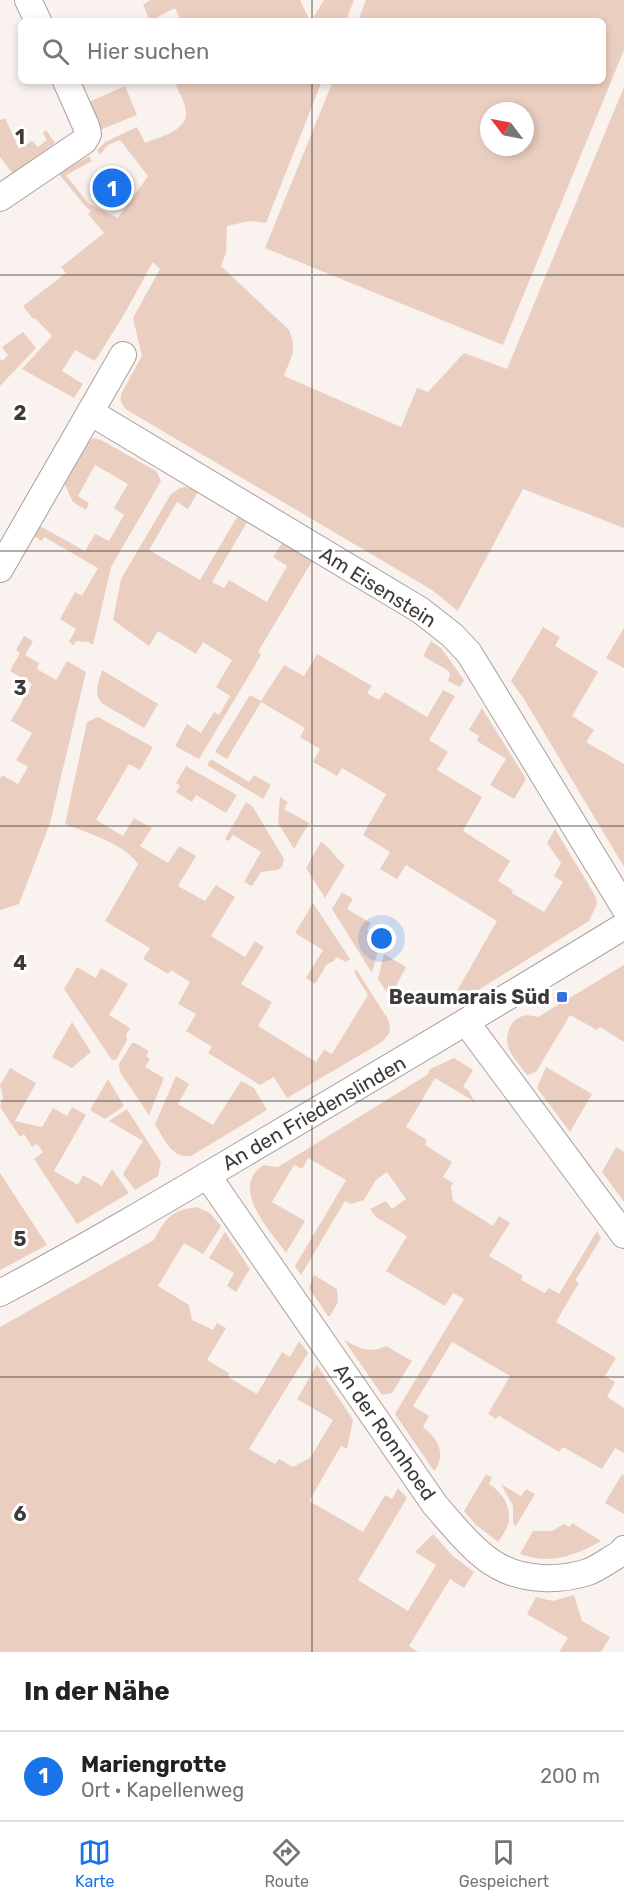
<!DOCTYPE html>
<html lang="de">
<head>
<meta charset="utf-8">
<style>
  body { margin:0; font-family:Rubik,sans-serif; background:#f2f2f2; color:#222 }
  .compass { position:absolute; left:480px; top:102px; width:54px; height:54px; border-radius:50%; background:#fff; box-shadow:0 3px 9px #0003; rotate:302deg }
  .you { position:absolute; left:382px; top:939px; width:21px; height:21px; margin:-15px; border:4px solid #fff; border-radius:50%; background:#1a73e8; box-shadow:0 0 0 9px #1a73e833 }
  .badge { display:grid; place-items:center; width:39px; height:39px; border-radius:50%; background:#1a73e8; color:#fff; font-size:20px; font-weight:700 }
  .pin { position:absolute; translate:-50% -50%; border:3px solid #fff; box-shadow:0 2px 6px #0006 }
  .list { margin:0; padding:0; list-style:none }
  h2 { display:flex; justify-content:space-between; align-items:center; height:78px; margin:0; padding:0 24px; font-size:26px }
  h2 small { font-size:20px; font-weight:400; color:#767676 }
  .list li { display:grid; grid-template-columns:39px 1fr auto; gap:18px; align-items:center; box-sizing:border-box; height:90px; padding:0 24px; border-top:2px solid #e0e0e0 }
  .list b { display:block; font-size:22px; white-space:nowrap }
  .list p { margin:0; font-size:20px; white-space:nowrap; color:#767676 }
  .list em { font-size:20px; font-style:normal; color:#767676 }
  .icon { flex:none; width:33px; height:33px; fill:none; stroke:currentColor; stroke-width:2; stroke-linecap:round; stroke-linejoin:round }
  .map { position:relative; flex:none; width:624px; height:1652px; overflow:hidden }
  .search { position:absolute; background:#fff; box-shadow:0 3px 9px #0003; left:18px; right:18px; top:18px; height:66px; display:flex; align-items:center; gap:15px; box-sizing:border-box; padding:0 21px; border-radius:9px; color:#767676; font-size:22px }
  .sheet { height:168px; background:#fff }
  nav { display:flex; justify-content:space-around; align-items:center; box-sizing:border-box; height:84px; border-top:2px solid #e0e0e0; background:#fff; font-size:16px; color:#767676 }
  nav a { display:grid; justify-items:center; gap:3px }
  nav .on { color:#1a73e8 }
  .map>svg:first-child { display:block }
  .green { fill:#eacfc0; fill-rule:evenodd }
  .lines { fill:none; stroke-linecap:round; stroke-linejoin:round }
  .minor-casing { stroke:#a8a29e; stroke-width:28 }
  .minor { stroke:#fff; stroke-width:26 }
  .grid { fill:none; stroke:#3d3b39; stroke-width:1.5; stroke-opacity:0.55 }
  .poi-dot { fill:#3470de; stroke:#fff; stroke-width:2 }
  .labels { text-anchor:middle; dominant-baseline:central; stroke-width:6; stroke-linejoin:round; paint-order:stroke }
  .street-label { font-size:20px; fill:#3d3b39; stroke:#fff }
  .poi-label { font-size:20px; font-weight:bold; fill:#3d3b39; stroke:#fff; text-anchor:end }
  .grid-label { font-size:20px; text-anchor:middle; font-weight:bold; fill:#3d3b39; stroke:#fff; stroke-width:6; stroke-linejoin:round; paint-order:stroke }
</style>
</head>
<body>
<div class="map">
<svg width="624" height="1652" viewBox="0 0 624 1652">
  <rect width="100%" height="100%" fill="#f9f2ee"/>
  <path class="green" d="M150,0h150l10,21h-129l-6,-13 -25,13 -7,-16z
    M324,0h30l-8,21h-35z
    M366,0h258v50l-121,295 -238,-97 68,-167h270v-60h-245zM489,111h36v36h-36z
    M186,81h136l-56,142 -16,-2 -23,5 -1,27 -5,13 68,64c9,21 2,26 -5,46l117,51 16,-39 11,4 36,-39 43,16 117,-282v441l-101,-39 -65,122 -26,-21 -305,-180c-6,-6 -8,-9 -5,-18l20,-36 -9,-38 27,-49 -7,-7 -31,56 -27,43 -20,-11 -13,21 21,13 -9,14 -52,-29 30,-33 -17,-18 -2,1 -10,-13 43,-33 -5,-6 43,-34 -16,-19 3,-3 -5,-4 -28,-34 31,-17 3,5 -26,14 23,29 29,14 30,-42 -28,-36 -12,5 -8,10 -3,-5 8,-8 32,-15 8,16c13,-6 42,-12 41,-30 0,-9 -7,-20 -10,-28z
    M125,86l12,29 -37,15 -13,-27z
    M5,118l14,31 13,-8 6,6 9,-7 -4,-7 3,-3 9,13 -42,31 -13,-17v-37z
    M23,332l13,16 -36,38v-27l2,2 6,-6 -6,-8z
    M93,438l8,2 55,31 5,10 -50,86 -18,78 -5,-3 -12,-1 -2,4 -5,-3 7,-13 -16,-10 15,-27 7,4 16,-28 -54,-31 -2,4 -8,-5 6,-10 45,25 10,-17 14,7 15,-26 -10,-7 14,-24 -33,-19 -17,31 11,7 -3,7 -13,-8 -9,-19 24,-41z
    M186,487l12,5 -10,17 -11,-7 -28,48 51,30 37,-63 10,5 -35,60 12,6 5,-8 38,22 20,-36 -14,-9 9,-14 30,18 -54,91 3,3 -62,104 -24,-13 12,-22 14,9 13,-21 5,3 11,-19 -14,-9 16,-27 -29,-18 -7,12 -38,-23 -9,15 -36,-26 8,-41 50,-85 9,-6z
    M543,627l17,10 -5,9 43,26 -26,44 22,14 -8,12 38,22v103l-100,-168 -13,-18z
    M624,628v40l-18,-10z
    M24,636l9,5 -8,14 14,8 -2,6 19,11 11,-19 19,11 -36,151 -31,81 -19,6v-131l2,-4 16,9 10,-17 -12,-7 16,-27 -21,-12 21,-37 -22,-13 10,-18 -4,-3z
    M431,641l10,7 23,32 -4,7 -12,-6 2,-7 -3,-4 -24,-14z
    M317,654l55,32 -5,7 12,7 6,-8 42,25 16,-27 12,6 -26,44 19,12 -11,18 45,27 -19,34 47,30 -12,20 15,9 -1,3 32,19 19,-30 -9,-6 7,-13 -14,-20 8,-14 41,68 1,7 -8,17 -125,78 -6,-10 39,-68 -91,-56 -9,14 -17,-10 10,-17 -27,-17 23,-41 -44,-26 -5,8 -24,-14 7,-13 -20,-12 5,-9 -44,-26 -34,57 -12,-7 35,-57 11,6 23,-36 20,11z
    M102,670l56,34 -14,24 -41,-24c-11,-9 -4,-22 -1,-34z
    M482,708l44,71 -12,20 -24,-14 16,-26 -29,-18 2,-5 -10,-6z
    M98,717l55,30 -13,23 -11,-6 -33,56 27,16 11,-18 18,10 -12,18 28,17 11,-17 17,10 -18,30 27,15 11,-16 19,12 -24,39 34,21 10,-16 9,6 -23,37 31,18 -14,24 58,36 8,-12 8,4 36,-59 -14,-23 2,-3 33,52 1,11 -8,10 -95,56 -13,-21 -14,8 -52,-32 4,-6 -26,-16 10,-17 -18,-10 12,-22 -19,-12 -3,4 -25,-15 7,-11 -45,-27 33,-57c-13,-20 -51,-31 -73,-40l22,-102z
    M211,759l38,23 5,-7 17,10 -8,14 -56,-34z
    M186,766l51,29 -11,18 -30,-18 -4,7 -16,-10 4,-6 -4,-3z
    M280,797l8,5 -4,7 25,14 -15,26 -16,-26z
    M246,802l7,5 31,52 -2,8 -5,3 -16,2 -9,14 -8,-4 17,-30 -28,-17 -4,6 -4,-2z
    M321,842c11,6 13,16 24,23l-20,33 -19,-30z
    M342,892l11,7 -6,10 24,14 -4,7 11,6 -3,5 7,4 -4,6 -6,22 -40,-64z
    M313,903l37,56 -4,3 -10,-5 -2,4 -7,3 -12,20 -9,-6 17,-28 -28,-17z
    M384,954l22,13 -16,30 -12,-18z
    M624,965v77l-24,-15 -3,3 -27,-15 -34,57 -9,3c-6,-8 -15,-18 -19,-28 -3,-12 2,-28 15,-31 5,-2 10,0 15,1z
    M77,967l19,11 5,-10 27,16 -19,31 21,13 -4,7 1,5 -11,20h-4l-48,-71z
    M72,1022l19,30 -19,16 -20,-11z
    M132,1043h3l14,8 -3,5 4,3 -5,8 19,11 -15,37 -29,-43 -1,-8z
    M454,1058l19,12 -10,17 5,3 7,12 -40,-24 -29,49 21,13 -2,5 27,17 -9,15 10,6 -2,4 2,14 40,25 6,-10 11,7 -21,33 34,20 -2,4 24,13 4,-5 10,6 38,-63 4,7 -26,43 4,2 -23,39 60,36 -11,18 10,6 -8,15 17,11v45l-9,-5 -13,21 -39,-22 -4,5 -60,-36 -3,3 -8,-5 22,-38 -58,-34 -39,64 16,10 -6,11c15,11 24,28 11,44l-39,-57 69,-115 -11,-6 -8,13 -59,-35 21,-35 -31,-19 -6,-8 16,-8 6,8 14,-10 -19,-27 -11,8 -12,20 -13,4 -6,-3 -44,74 -6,-9 51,-86 -38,-22 -6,11 -8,-4 -22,37 33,19 -19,32c-16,-23 -57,-64 -23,-88l15,2 149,-92 3,-6z
    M546,1067l46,27 -22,38 -33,-44z
    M10,1068l26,15 -21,38 27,6 11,-19 14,8 5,-9 14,8 -32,56 24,14 5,-10 19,11 10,-17 17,24 -52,31 -43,-65 9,-7 -6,-8 -5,3 -8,-13 -4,3 -20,-30 3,-9 -3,-13z
    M176,1076l13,8 -11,20 35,21 28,-44 13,7 13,22 -76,46c-19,3 -27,-17 -36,-32z
    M108,1079l16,27 -19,13 -15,-9z
    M127,1109l34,53 -3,14 -23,14 -12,-16 20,-33 -34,-20z
    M616,1147l8,5v50l-22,-30z
    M0,1173l47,72 -47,25z
    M197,1207l13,6 11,13 -18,28 -19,-11 -26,43 31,19 3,15 21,10 4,-7 9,5 -19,32 22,13 -1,4 29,17 25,-42 8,5 9,-16 9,12 -59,96 26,15 4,-5 14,8 17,-9 23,-38 -36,-21 20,-34 36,55 -6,29 -6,-3 -32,55 54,31 22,-37 7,4 6,-11 9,10 -49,82 50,31 28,-46 -21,-13 18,-18 20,22 21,16 -10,16 -14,-9 -41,67 9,6h-418v-325l154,-87c11,-21 17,-30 43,-33z
    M225,1232l25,37 -14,23 -9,-6 7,-13 -25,-15z
    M314,1275l23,14 1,13 -8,14h-2l-19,-28z
    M344,1340c16,8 25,14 42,6l26,15 -20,32 -10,2z
    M486,1474l6,4 -3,6c12,7 22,22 20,37 -1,7 -7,15 -11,21l-23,-18 -11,-13z
    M622,1474l2,1v39l-19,-11z
    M501,1484l20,12 5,-7 9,5 -19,32 -3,-2v-18z
    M572,1523l29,18c-26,15 -52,24 -81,13l13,-23h19l12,-7 6,3z
    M574,1595l8,26 28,16 -9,15h-42l9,-14 -41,-24 9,-17 17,4z"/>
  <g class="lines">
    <g class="minor-casing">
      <path id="minor" d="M28,0l10,21
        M0,198l84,-57 4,-7 -2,-8 -20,-45
        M90,412l330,198 32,25 17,18 155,254
        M0,569l123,-214
        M466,1022l158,213
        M207,1175l228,330c17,19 40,49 63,61 26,15 62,15 90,6 11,-4 22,-13 32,-18l4,-5
        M0,1293c83,-44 164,-92 245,-140 127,-75 253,-150 379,-227"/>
    </g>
    <use href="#minor" class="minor"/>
  </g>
  <path class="grid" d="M312,0v21M312,81v1571M0,275h624M0,551h624M0,826h624M0,1101h624M0,1377h624"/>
  <rect class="poi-dot" x="556" y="991" width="12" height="12" rx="3"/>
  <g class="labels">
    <g class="street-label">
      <text transform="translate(378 587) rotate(32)">Am Eisenstein</text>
      <text transform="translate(314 1113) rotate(-30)">An den Friedenslinden</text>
      <text transform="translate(385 1432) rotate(55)">An der Ronnhoed</text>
    </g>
    <g class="poi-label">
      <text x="550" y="997">Beaumarais Süd</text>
    </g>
  </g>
  <g class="grid-label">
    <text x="20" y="144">1</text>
    <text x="20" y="420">2</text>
    <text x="20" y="695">3</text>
    <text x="20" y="970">4</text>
    <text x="20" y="1246">5</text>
    <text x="20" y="1521">6</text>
  </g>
</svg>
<svg class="compass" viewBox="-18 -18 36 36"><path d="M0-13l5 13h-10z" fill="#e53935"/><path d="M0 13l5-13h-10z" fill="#767676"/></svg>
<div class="you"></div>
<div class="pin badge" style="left:112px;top:188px">1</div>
<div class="search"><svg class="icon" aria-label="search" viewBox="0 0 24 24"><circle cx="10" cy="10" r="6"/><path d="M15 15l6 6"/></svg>Hier suchen</div>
</div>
<section class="sheet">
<h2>In der Nähe<small></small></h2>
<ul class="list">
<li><span class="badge">1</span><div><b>Mariengrotte</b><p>Ort · Kapellenweg</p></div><em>200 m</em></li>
</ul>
</section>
<nav>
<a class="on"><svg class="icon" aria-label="map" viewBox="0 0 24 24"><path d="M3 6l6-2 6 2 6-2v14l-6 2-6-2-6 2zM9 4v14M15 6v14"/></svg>Karte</a>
<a><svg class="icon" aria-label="directions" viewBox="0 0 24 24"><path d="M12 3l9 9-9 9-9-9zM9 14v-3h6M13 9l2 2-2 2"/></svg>Route</a>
<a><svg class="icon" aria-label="saved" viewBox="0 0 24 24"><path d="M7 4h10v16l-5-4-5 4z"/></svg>Gespeichert</a>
</nav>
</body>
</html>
